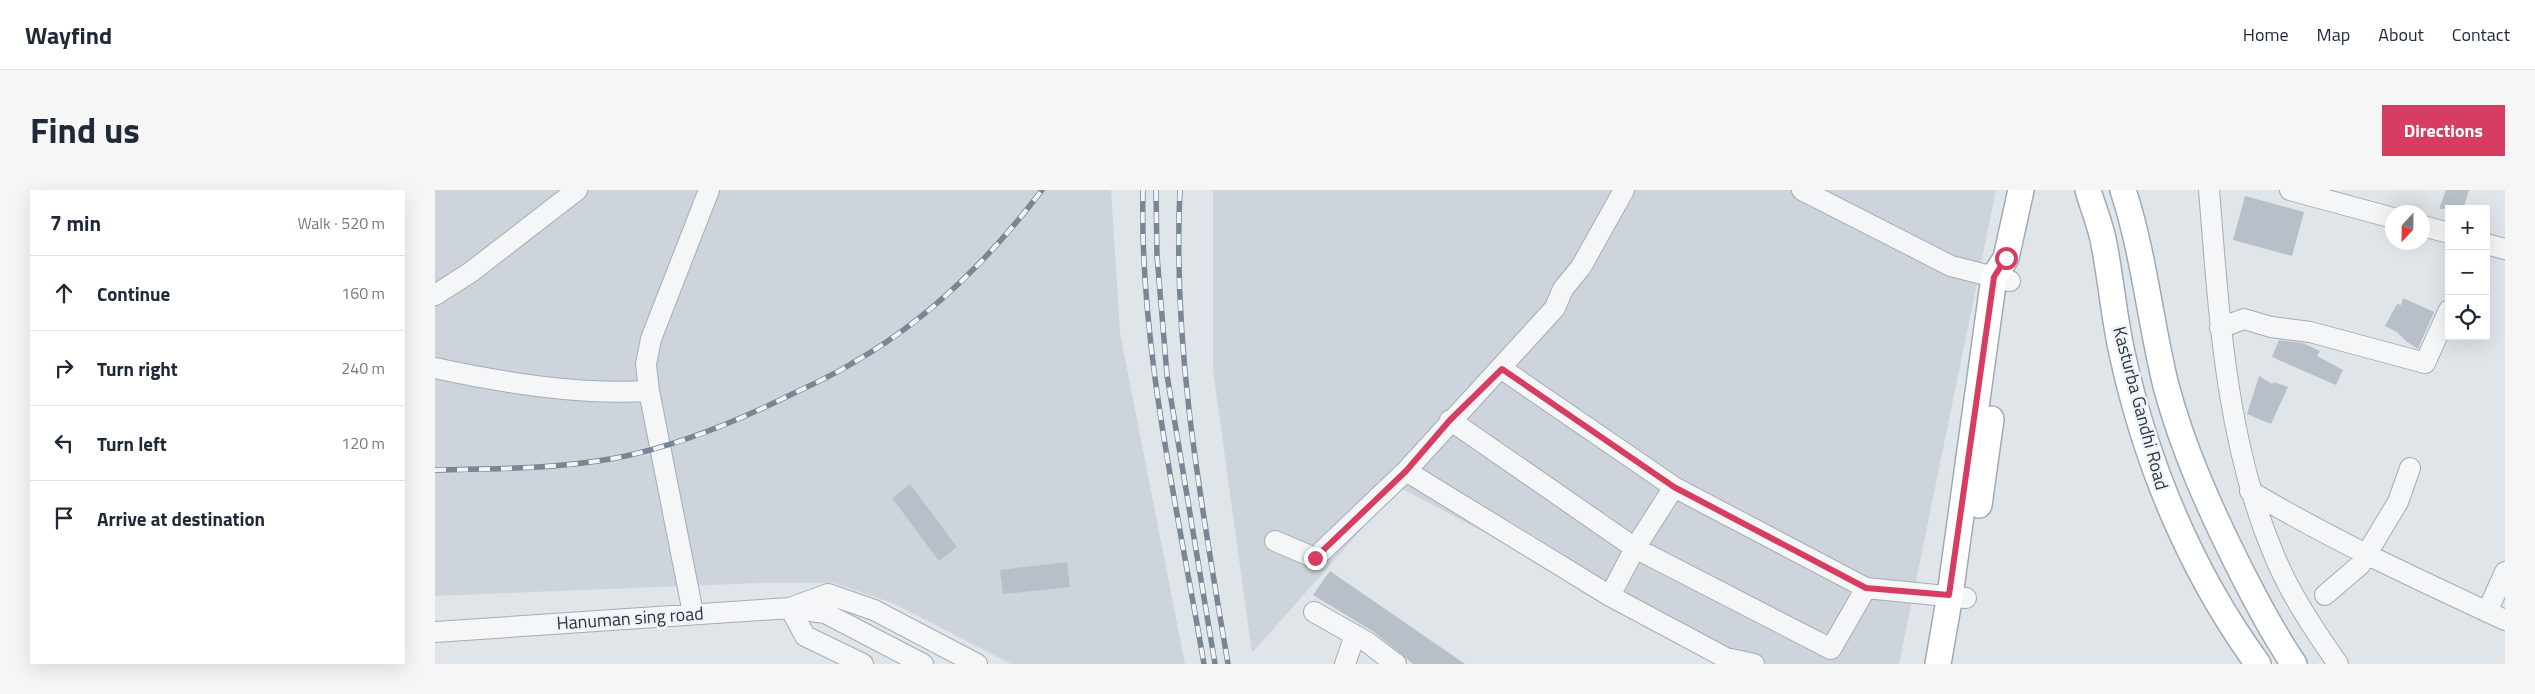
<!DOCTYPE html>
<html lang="en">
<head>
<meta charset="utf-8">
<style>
  body { margin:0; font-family:"Titillium Web",sans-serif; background:#f6f6f7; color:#1f2937 }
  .controls { position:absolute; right:15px; top:15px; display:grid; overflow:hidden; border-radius:0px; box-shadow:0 5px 20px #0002 }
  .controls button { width:45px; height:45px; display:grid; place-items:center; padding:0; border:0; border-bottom:1px solid #e0e1e3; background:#fff; color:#1f2937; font:25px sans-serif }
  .compass { position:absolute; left:1950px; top:15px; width:45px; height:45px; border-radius:50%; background:#fff; box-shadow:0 5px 20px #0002; rotate:202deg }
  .stop { position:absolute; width:15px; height:15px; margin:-11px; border:4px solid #d73d61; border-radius:50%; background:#fff }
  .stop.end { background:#d73d61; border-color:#fff; box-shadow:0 1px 5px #0008 }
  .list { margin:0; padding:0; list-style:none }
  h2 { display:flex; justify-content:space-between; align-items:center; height:65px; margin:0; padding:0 20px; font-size:21px }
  h2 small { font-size:16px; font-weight:400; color:#747a83 }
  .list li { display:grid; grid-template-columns:32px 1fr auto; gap:15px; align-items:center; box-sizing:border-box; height:75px; padding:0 20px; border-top:1px solid #e0e1e3 }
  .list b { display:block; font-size:19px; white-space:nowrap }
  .list em { font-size:16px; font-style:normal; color:#747a83 }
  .icon { flex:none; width:28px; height:28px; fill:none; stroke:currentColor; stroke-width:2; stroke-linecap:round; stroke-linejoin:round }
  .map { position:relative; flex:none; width:2070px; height:474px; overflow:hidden; border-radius:0px }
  header { display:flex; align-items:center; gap:30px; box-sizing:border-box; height:70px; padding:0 25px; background:#fff; border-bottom:1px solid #e0e1e3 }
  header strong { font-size:24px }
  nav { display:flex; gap:28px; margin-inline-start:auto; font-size:18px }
  .intro { display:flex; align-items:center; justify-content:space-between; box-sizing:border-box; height:120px; padding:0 30px }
  h1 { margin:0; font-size:35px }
  .button { padding:12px 22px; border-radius:0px; background:#d73d61; color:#fff; font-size:18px; font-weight:700 }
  main { display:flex; gap:30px; padding:0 30px }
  aside { flex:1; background:#fff; border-radius:0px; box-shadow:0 5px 20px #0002 }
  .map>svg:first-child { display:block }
  .built { fill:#ced4dc }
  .building { fill:#b7bfc8 }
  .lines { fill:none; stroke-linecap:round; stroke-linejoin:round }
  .minor-casing { stroke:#a5acb5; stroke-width:22 }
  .major-casing { stroke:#9faab7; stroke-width:28 }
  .minor { stroke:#f4f6f8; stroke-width:20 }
  .major { stroke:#fff; stroke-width:25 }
  .rail-casing { stroke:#798695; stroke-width:5.5 }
  .rail { stroke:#f0f4f8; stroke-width:4; stroke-dasharray:11; stroke-linecap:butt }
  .route { stroke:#d73d61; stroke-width:6 }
  .labels { text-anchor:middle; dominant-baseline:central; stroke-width:5; stroke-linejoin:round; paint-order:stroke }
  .street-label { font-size:18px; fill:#283443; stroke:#f0f4f8 }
</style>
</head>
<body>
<header>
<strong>Wayfind</strong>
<nav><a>Home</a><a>Map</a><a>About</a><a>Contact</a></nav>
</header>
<div class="intro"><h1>Find us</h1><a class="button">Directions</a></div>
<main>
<aside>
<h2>7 min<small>Walk · 520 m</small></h2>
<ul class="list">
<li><svg class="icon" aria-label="ahead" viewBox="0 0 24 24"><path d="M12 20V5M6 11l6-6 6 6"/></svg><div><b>Continue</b></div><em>160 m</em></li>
<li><svg class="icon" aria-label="right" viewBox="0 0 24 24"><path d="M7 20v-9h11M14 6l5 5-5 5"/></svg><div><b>Turn right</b></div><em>240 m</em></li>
<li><svg class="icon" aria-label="left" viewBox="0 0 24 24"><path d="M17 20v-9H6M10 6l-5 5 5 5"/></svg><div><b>Turn left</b></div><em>120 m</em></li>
<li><svg class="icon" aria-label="arrive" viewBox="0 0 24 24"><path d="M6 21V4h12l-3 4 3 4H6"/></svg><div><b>Arrive at destination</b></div></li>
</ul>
</aside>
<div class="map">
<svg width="2070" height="474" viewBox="0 0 2070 474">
  <rect width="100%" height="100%" fill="#e0e5ea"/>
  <path class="built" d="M0,0h676l9,143 65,331h-174l-116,-60 -61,-21h-75l-324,13z
    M778,0h783l-97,474h-167l-333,-177 -147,166 -39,-283z"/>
  <path class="building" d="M2011,0h23l-6,19h-24z
    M1810,6l59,16 -12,44 -59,-16z
    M1968,108l31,14 -16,37 -11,-7 -10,-10 -12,-6 12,-22 4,1z
    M1844,150l24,3 17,8 -3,5 26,14 -7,15 -64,-28z
    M1824,186l13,8 2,-2 14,5 -17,37 -24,-10z
    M475,294l47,63 -18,14 -47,-63z
    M632,372l3,25 -67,7 -3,-24z
    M895,381l135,93h-52l-39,-32 -61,-37z"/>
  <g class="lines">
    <g class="minor-casing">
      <path id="minor" d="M1367,0l149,76 59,15
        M1774,0c10,121 16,246 63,360 16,41 41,78 66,114
        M1855,0l103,28
        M1988,36l26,7
        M2051,54l19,5
        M0,105l36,-23 106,-82
        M1785,138l24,-9 27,8 39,5 115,31 24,-53
        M0,178c70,15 142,27 214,23
        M1067,179l172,118 192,101 100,10
        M1015,230l185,128 196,101 35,-61
        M971,281l204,125 116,62 28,6
        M1815,301c82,49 169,89 255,129
        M840,351l40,17 91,-87 149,-163 8,-19 18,-22 43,-77
        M1890,405l35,-30 38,-63 12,-34
        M1175,406l25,-48 39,-61
        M879,422l53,30 29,22
        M2052,422l18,-40
        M258,423l-44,-222 -3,-27 5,-25 58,-149
        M0,442l355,-24 35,5 98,51
        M428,474l-58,-28 -15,-28 38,-14 46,16 103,54
        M910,474l10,-29"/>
    </g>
    <g class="major-casing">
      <path id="major" d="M1653,0c5,18 13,36 16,54 7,36 10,73 18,109 24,111 69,219 136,311
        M1688,0c21,64 27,131 43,196 17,63 43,121 72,179 17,34 34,67 56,99
        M1544,315l12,-86
        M1503,474l12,-69 44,-318 12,-19 15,-68"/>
    </g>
    <use href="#minor" class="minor"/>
    <use href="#major" class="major"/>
    <g class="rail-casing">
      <path id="rail" d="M708,0c-4,155 35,321 61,474
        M721,0l1,66 10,119 48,289
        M745,0c-8,160 22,318 48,474
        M0,280c60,-1 121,-1 181,-12 57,-11 112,-33 164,-58 24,-12 48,-22 71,-36 76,-43 138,-104 191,-174"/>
    </g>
    <use href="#rail" class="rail"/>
  </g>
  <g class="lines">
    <path class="route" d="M880,368l91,-87 44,-51 52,-51 172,118 192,101 83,7 45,-318 12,-19"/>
  </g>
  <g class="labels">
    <g class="street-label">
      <text transform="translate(1706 218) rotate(75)">Kasturba Gandhi Road</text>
      <text transform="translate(195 428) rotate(-4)">Hanuman sing road</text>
    </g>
  </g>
</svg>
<div class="controls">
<button>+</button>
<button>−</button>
<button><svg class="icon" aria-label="locate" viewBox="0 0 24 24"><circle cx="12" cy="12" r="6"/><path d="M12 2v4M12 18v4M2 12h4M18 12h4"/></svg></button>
</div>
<svg class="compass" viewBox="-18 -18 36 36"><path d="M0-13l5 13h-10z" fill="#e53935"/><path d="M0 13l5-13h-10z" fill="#747a83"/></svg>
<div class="stop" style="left:1571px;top:68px"></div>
<div class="stop end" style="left:880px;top:368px"></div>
</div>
</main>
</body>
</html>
